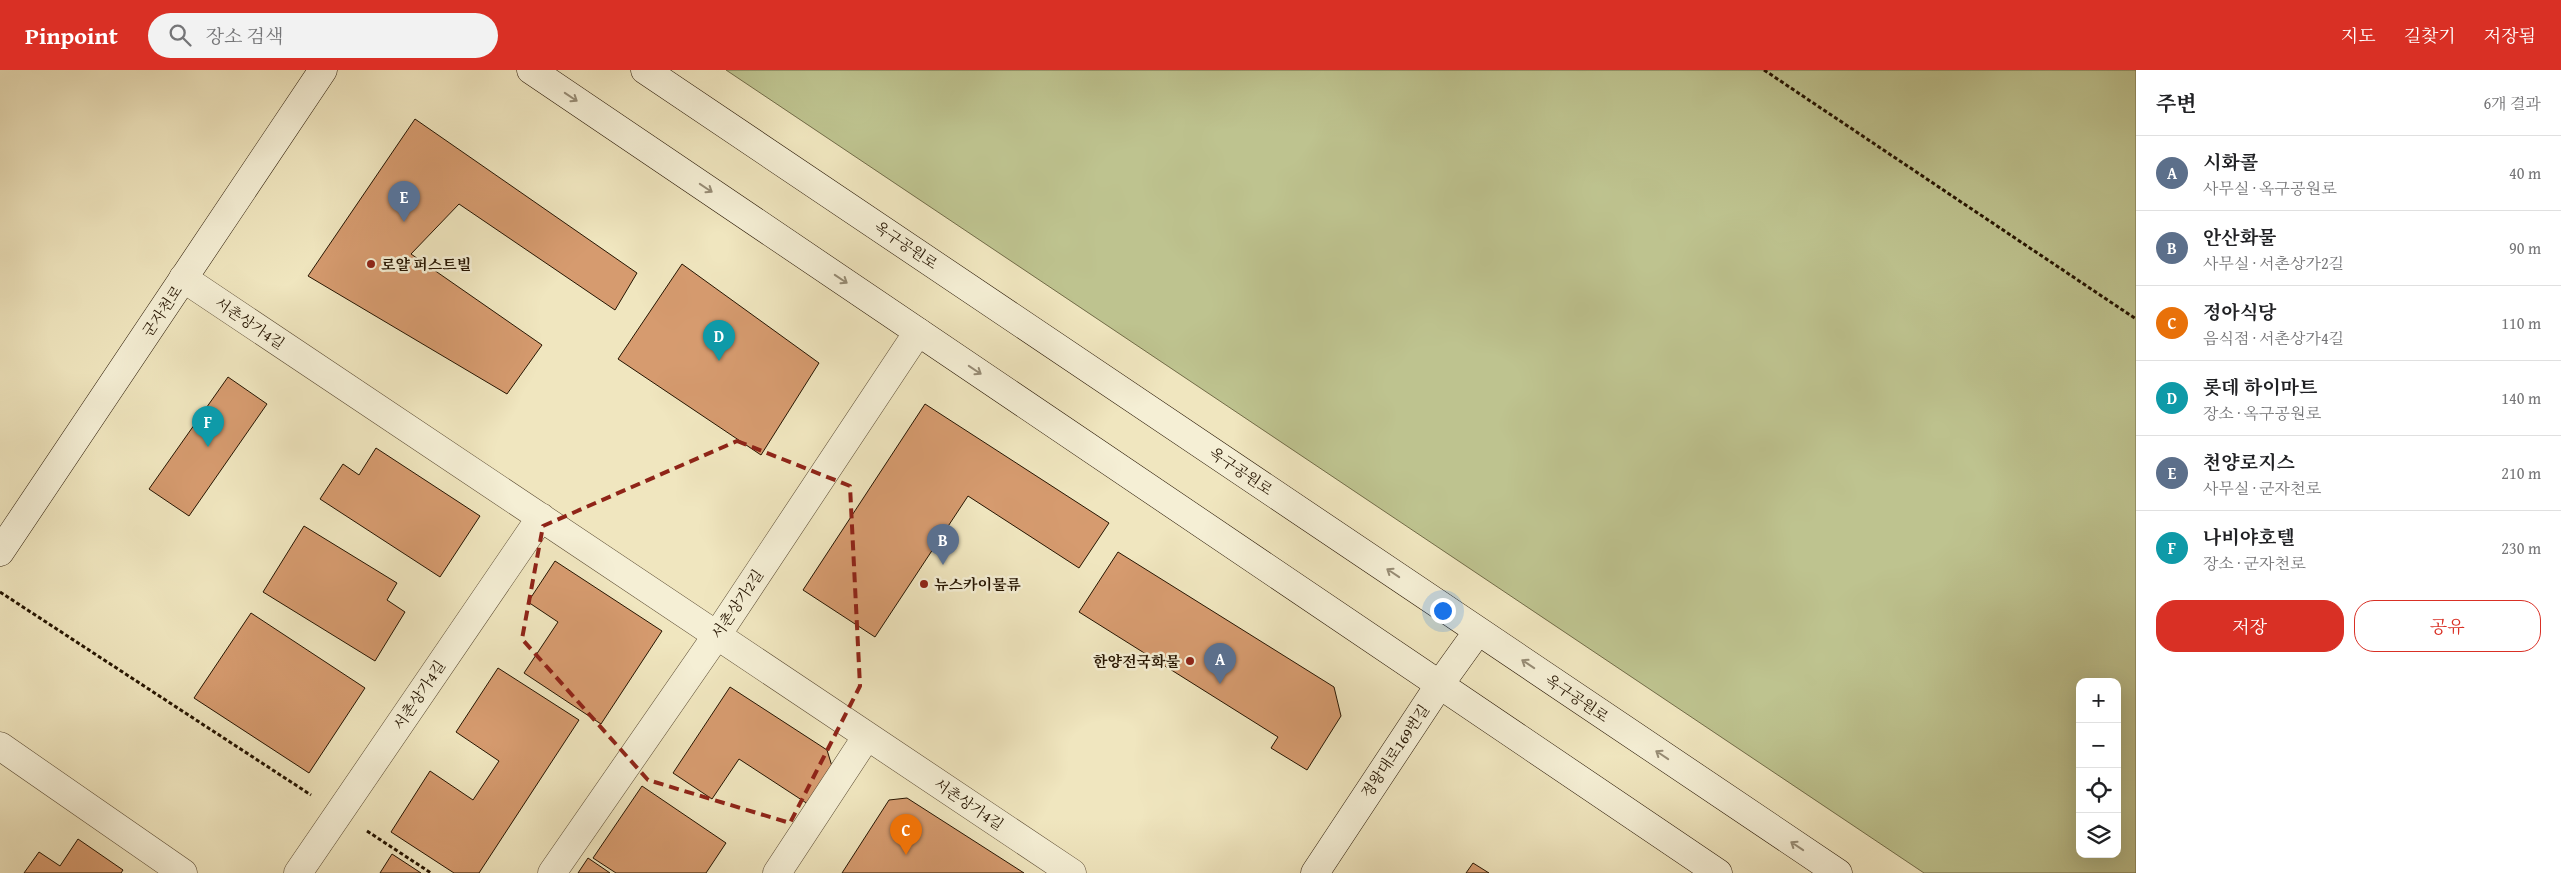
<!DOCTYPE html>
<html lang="ko">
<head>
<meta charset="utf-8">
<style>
  body { margin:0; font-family:"Gentium Book Plus","Noto Serif KR",serif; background:#f2f2f2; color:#202124 }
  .controls { position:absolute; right:15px; bottom:15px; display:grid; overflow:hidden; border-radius:10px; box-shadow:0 5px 20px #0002 }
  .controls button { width:45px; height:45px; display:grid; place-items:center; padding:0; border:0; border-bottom:1px solid #e0e0e0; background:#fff; color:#202124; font:25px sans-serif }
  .you { position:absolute; left:1442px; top:540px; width:18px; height:18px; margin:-12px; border:4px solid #fff; border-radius:50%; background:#1a73e8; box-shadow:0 0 0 8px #1a73e833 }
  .badge { display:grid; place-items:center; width:32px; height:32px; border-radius:50%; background:#d93025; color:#fff; font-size:16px; font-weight:700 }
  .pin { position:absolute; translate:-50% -41px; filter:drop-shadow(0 1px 2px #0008) }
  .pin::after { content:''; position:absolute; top:26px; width:18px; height:15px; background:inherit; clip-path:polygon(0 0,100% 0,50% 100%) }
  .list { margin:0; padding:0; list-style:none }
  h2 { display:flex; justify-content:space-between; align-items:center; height:65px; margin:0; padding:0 20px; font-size:21px }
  h2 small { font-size:16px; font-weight:400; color:#757577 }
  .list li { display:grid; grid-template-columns:32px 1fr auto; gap:15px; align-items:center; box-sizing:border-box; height:75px; padding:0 20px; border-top:1px solid #e0e0e0 }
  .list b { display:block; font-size:19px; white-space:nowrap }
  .list p { margin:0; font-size:16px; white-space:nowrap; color:#757577 }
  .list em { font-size:16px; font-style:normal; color:#757577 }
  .actions { display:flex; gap:10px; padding:15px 20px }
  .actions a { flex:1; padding:11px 0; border:1px solid #d93025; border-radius:20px; text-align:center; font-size:18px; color:#d93025 }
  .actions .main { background:#d93025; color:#fff }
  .icon { flex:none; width:28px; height:28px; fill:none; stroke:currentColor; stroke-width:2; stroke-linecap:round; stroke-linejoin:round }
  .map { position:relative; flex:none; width:2136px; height:803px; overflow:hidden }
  header { display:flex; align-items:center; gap:30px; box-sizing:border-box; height:70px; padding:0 25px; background:#d93025; color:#fff }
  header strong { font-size:24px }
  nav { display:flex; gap:28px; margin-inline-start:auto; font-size:18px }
  .search { width:350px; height:45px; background:#f2f2f2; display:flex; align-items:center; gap:12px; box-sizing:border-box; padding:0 18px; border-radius:28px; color:#757577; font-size:19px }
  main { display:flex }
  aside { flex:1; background:#fff }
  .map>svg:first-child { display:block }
  .green { fill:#bec38f; stroke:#726c48; fill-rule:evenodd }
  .building { fill:#d69b6f; stroke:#251400 }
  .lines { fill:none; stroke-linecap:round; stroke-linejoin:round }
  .street-casing { stroke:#584830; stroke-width:29 }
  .secondary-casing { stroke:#251400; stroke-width:29 }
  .path { stroke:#251400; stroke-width:3; stroke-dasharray:4 2.5; stroke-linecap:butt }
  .street { stroke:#f5efd5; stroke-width:28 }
  .secondary { stroke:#f5efd5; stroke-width:28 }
  .oneway { stroke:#978c75 }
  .marked { fill:none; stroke:#8f2418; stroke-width:4; stroke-dasharray:10 6; stroke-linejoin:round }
  .poi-dot { fill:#8f2418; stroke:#f5efd5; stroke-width:2 }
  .labels { text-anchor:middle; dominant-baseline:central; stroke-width:5; stroke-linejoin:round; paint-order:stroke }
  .street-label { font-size:15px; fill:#251400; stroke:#f5efd5 }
  .poi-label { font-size:15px; font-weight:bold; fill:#251400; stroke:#f5efd5; text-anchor:start }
</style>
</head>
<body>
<header>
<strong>Pinpoint</strong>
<div class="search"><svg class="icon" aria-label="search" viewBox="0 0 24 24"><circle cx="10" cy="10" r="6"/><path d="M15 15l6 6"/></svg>장소 검색</div>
<nav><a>지도</a><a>길찾기</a><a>저장됨</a></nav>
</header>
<main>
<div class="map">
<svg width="2136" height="803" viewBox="0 0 2136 803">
  <rect width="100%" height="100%" fill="#f0e6bf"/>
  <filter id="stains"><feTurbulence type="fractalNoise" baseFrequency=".004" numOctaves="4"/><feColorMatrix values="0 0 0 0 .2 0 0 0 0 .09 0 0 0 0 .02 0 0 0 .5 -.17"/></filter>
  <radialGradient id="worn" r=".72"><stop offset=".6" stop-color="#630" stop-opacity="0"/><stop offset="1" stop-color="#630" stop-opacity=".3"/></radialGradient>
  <path class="green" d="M726,0h1410v803h-212zM2080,612h37v172h-37z"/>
  <path class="building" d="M415,49l222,154 -22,37 -156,-106 -48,50 131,91 -35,49 -199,-118z
    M682,194l137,99 -58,92 -143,-96z
    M228,307l39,27 -78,112 -40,-27z
    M925,334l184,119 -30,45 -111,-72 -93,141 -72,-47z
    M376,378l104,68 -40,61 -120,-78 23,-35 16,11z
    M304,456l93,57 -10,17 18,12 -30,49 -112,-69z
    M1118,482l216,135 7,29 -34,54 -36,-22 7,-11 -199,-125z
    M555,491l107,70 -61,93 -77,-51 34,-51 -30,-20z
    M251,543l114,75 -56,85 -115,-75z
    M498,598l81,52 -100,153h-25l-63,-41 39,-61 43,29 26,-39 -43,-29z
    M730,617l97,63 8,26 -21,32 -75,-49 -27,40 -39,-26z
    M642,716l84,57 -20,30h-90l-23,-15z
    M907,728l117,75h-182l47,-73z
    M78,769l45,31 -2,3h-97l15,-21 21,14z
    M392,784l29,19h-41z
    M588,788l22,15h-32z
    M1473,793l16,10h-23z"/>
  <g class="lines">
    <g class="street-casing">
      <path id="street" d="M183,208l889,595
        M0,676l183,127
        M298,803l243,-356
        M552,803l165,-238 201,-303
        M777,803l90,-137"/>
    </g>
    <g class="secondary-casing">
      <path id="secondary" d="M531,0l1187,803
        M645,0l1193,803
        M0,482l323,-482
        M1315,803l125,-189 38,-53"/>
    </g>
    <path class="path" d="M1764,0l372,249
      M0,522l311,203
      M367,761l64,42"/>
    <use href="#street" class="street"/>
    <use href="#secondary" class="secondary"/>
  </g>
  <defs><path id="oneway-shaft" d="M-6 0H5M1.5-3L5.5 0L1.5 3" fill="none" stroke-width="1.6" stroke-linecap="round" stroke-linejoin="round" transform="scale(1.25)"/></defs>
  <g class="oneway">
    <use href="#oneway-shaft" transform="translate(571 27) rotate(34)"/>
    <use href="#oneway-shaft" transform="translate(706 118) rotate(34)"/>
    <use href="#oneway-shaft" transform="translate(841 209) rotate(34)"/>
    <use href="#oneway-shaft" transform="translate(975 300) rotate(34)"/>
    <use href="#oneway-shaft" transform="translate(1393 503) rotate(-146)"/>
    <use href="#oneway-shaft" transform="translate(1528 594) rotate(-146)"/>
    <use href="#oneway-shaft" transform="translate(1662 685) rotate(-146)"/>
    <use href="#oneway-shaft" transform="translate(1797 776) rotate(-146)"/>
  </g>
  <path class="marked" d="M737,371l113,45 10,200 -70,137 -142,-43 -126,-141 21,-113z"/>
  <g class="poi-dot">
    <circle cx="371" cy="194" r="5"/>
    <circle cx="924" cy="514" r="5"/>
    <circle cx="1190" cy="591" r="5"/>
  </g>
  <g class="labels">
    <g class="street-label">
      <text transform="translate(906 175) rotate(34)">옥구공원로</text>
      <text transform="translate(162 241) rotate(-56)">군자천로</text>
      <text transform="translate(250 253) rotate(34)">서촌상가4길</text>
      <text transform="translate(1241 401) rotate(34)">옥구공원로</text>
      <text transform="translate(737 534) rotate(-56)">서촌상가2길</text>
      <text transform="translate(419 625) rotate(-56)">서촌상가4길</text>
      <text transform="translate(1577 628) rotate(34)">옥구공원로</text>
      <text transform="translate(1395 681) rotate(-56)">정왕대로169번길</text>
      <text transform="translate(969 734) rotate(34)">서촌상가4길</text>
    </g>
    <g class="poi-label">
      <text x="381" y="194">로얄 퍼스트빌</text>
      <text x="934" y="514">뉴스카이물류</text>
      <text x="1180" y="591" text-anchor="end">한양전국화물</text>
    </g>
  </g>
  <rect width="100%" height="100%" filter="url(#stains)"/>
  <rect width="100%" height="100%" fill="url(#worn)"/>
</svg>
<div class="controls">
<button>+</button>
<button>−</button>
<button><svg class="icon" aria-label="locate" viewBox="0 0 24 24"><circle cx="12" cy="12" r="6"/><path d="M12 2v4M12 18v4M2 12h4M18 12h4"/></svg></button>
<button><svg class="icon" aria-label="layers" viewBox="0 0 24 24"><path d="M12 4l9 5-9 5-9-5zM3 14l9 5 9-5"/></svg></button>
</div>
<div class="you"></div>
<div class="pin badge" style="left:1220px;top:614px;background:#5c6f8a">A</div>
<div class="pin badge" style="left:943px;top:495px;background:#5c6f8a">B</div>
<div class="pin badge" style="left:906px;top:785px;background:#e8710a">C</div>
<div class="pin badge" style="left:719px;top:291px;background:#0f9aa8">D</div>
<div class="pin badge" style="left:404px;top:152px;background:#5c6f8a">E</div>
<div class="pin badge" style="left:208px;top:377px;background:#0f9aa8">F</div>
</div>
<aside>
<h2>주변<small>6개 결과</small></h2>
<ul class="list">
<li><span class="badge" style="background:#5c6f8a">A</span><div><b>시화콜</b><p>사무실 · 옥구공원로</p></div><em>40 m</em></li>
<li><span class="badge" style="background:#5c6f8a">B</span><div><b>안산화물</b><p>사무실 · 서촌상가2길</p></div><em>90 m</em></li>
<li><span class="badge" style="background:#e8710a">C</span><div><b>정아식당</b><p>음식점 · 서촌상가4길</p></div><em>110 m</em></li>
<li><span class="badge" style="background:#0f9aa8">D</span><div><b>롯데 하이마트</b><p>장소 · 옥구공원로</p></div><em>140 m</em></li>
<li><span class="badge" style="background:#5c6f8a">E</span><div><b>천양로지스</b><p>사무실 · 군자천로</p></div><em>210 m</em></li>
<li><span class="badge" style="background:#0f9aa8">F</span><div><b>나비야호텔</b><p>장소 · 군자천로</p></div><em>230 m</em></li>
</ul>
<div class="actions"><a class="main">저장</a><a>공유</a></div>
</aside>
</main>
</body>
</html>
